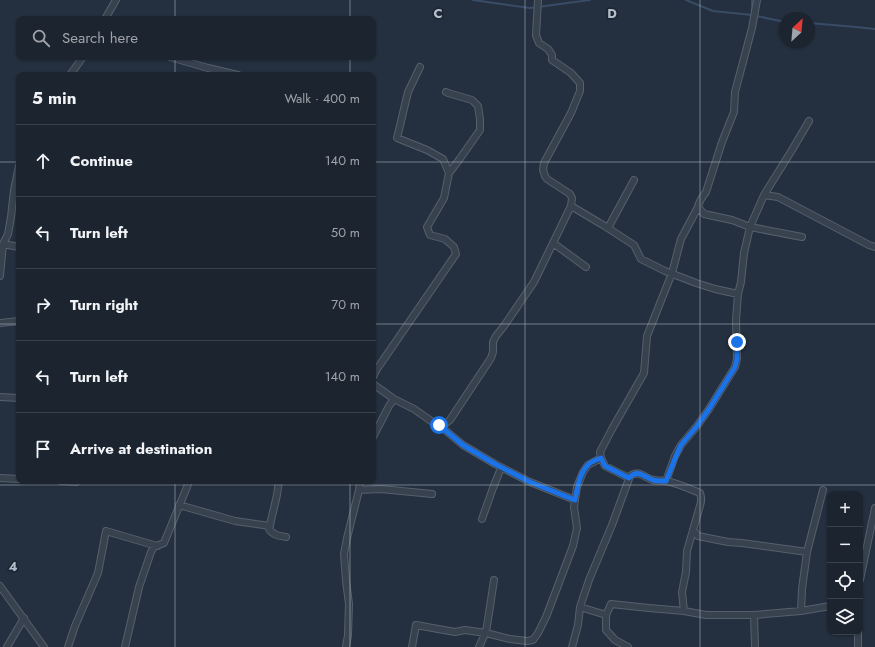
<!DOCTYPE html>
<html lang="en">
<head>
<meta charset="utf-8">
<style>
  body { margin:0; font-family:Jost,sans-serif; background:#28303b; color:#f1f3f6 }
  .controls { position:absolute; right:12px; bottom:12px; display:grid; overflow:hidden; border-radius:8px; box-shadow:0 1px 3px #0004 }
  .controls button { width:36px; height:36px; display:grid; place-items:center; padding:0; border:0; border-bottom:1px solid #39414b; background:#1b242f; color:#f1f3f6; font:20px sans-serif }
  .compass { position:absolute; left:779px; top:12px; width:36px; height:36px; border-radius:50%; background:#1b242f; box-shadow:0 1px 3px #0004; rotate:26deg }
  .stop { position:absolute; width:12px; height:12px; margin:-9px; border:3px solid #1a73e8; border-radius:50%; background:#fff }
  .stop.end { background:#1a73e8; border-color:#fff; box-shadow:0 1px 4px #0008 }
  .list { margin:0; padding:0; list-style:none }
  h2 { display:flex; justify-content:space-between; align-items:center; height:52px; margin:0; padding:0 16px; font-size:17px }
  h2 small { font-size:13px; font-weight:400; color:#a0a4aa }
  .list li { display:grid; grid-template-columns:26px 1fr auto; gap:12px; align-items:center; box-sizing:border-box; height:72px; padding:0 16px; border-top:1px solid #39414b }
  .list b { display:block; font-size:15px; white-space:nowrap }
  .list em { font-size:13px; font-style:normal; color:#a0a4aa }
  .icon { flex:none; width:22px; height:22px; fill:none; stroke:currentColor; stroke-width:2; stroke-linecap:round; stroke-linejoin:round }
  .map { position:relative; flex:none; width:875px; height:647px; overflow:hidden }
  .search { position:absolute; background:#1b242f; box-shadow:0 1px 3px #0004; left:16px; top:16px; width:360px; height:44px; display:flex; align-items:center; gap:10px; box-sizing:border-box; padding:0 14px; border-radius:8px; color:#a0a4aa; font-size:15px }
  .panel { position:absolute; background:#1b242f; box-shadow:0 1px 3px #0004; left:16px; top:72px; width:360px; height:412px; border-radius:8px }
  .map>svg:first-child { display:block }
  .lines { fill:none; stroke-linecap:round; stroke-linejoin:round }
  .stream { stroke:#384b67; stroke-width:2 }
  .street-casing { stroke:#56606d; stroke-width:8 }
  .street { stroke:#38424f; stroke-width:6 }
  .route { stroke:#1a73e8; stroke-width:5 }
  .grid { fill:none; stroke:#b4bdca; stroke-width:1; stroke-opacity:0.55 }
  .grid-label { font-size:13px; text-anchor:middle; font-weight:bold; fill:#b4bdca; stroke:#1d2734; stroke-width:3.5; stroke-linejoin:round; paint-order:stroke }
</style>
</head>
<body>
<div class="map">
<svg width="875" height="647" viewBox="0 0 875 647">
  <rect width="100%" height="100%" fill="#24303f"/>
  <g class="lines">
    <path class="stream" d="M473,0l57,8 60,-8
      M686,0l27,11 39,4 33,7
      M752,15v-15
      M809,23l47,4 19,2"/>
    <g class="street-casing">
      <path id="street" d="M105,19l11,-19
        M170,57l38,11 30,7
        M70,75l13,-18
        M446,92l2,1 24,7 6,6 2,13v11l-21,30 -10,13
        M764,195l28,-45 17,-29
        M571,206l32,19 31,20 7,14 24,12 31,12 19,6 23,5
        M698,207l6,7 28,6 18,7 52,10
        M608,228l26,-48
        M553,243l33,24
        M3,244l16,3
        M0,276l3,-32 5,-10 3,-17 3,-27 5,-24
        M0,323l19,-2
        M373,377l4,-8 79,-115 -2,-7 -9,-8 -15,-4 -3,-8 17,-29 5,-25 -6,-14 -16,-9 -30,-12 11,-46 12,-25
        M373,384l21,15 20,10 20,14 5,2 6,-1 5,-4 41,-62 2,-6v-10l3,-6 8,-10 30,-44 37,-76 1,-8 -2,-4 -23,-15 -2,-3 -2,-6 1,-7 27,-50 9,-22v-8l-9,-10 -19,-13v-5l-4,-6 -9,-6 -3,-8 2,-35
        M0,397l19,1
        M439,425l24,20 32,19 35,18 45,18
        M373,437l16,-31 5,-7
        M0,478l19,1
        M629,478l-24,-12 -4,-8 -1,-6 12,-23 32,-56 3,-37 25,-63 9,-34 17,-32c1,-6 4,-10 8,-15l16,-50 12,-30 1,-20 17,-64 5,-28
        M61,481l15,1
        M279,481l-2,14 -8,34c4,6 10,7 17,8
        M666,481l9,-25 6,-11 16,-19 12,-17 26,-42 2,-8 -1,-39 2,-26 3,-12 3,-29 6,-26 14,-32 14,2 91,48 6,2
        M359,490l22,-1 51,5
        M179,505l56,16 35,5
        M482,519l11,-31 8,-20
        M693,530l5,6 30,6 14,1 65,9
        M860,580l15,-72
        M0,586l44,61
        M580,607l26,8
        M801,611l1,-22 5,-37 16,-62
        M754,615l1,32
        M7,647l17,-29
        M68,647l7,-21 23,-53 8,-42 51,15
        M125,647l14,-60 12,-35 3,-5 10,-4 23,-56 2,-6
        M346,647l2,-12 1,-31 -3,-23 -2,-27 3,-16 12,-48 1,-9
        M412,647l4,-22 39,7 10,-2 21,3 24,6 17,2 6,-1 5,-7 8,-16 27,-71 4,-18 -3,-21 3,-20 6,-15 5,-7 13,-7
        M479,647c3,-7 7,-13 8,-21l7,-46
        M572,647l6,-22 2,-18 9,-27 23,-55 18,-49c8,-7 15,2 23,4 4,1 9,0 13,1 11,2 24,8 34,12l1,4v5l-14,49 -1,21 -4,20 2,19
        M628,647l-13,-7 -9,-10v-15l5,-11 38,4 35,3 22,4h48l47,-4 29,-5
        M858,647v-15"/>
    </g>
    <use href="#street" class="street"/>
  </g>
  <g class="lines">
    <path class="route" d="M439,425l24,20 32,19 35,18 45,18c2,-11 5,-29 14,-36 3,-3 8,-4 12,-6l4,8 24,12c8,-10 15,-1 24,2 4,1 9,1 13,1l10,-25 5,-11 16,-19 12,-17 26,-42 2,-8v-17"/>
  </g>
  <path class="grid" d="M175,0v19M350,0v19M525,0v647M700,0v647M175,57v18M350,57v18M0,162h19M373,162h502M0,324h19M373,324h502M175,481v166M350,481v166M0,485h875"/>
  <g class="grid-label">
    <text x="438" y="18">C</text>
    <text x="612" y="18">D</text>
    <text x="13" y="571">4</text>
  </g>
</svg>
<div class="controls">
<button>+</button>
<button>−</button>
<button><svg class="icon" aria-label="locate" viewBox="0 0 24 24"><circle cx="12" cy="12" r="6"/><path d="M12 2v4M12 18v4M2 12h4M18 12h4"/></svg></button>
<button><svg class="icon" aria-label="layers" viewBox="0 0 24 24"><path d="M12 4l9 5-9 5-9-5zM3 14l9 5 9-5"/></svg></button>
</div>
<svg class="compass" viewBox="-18 -18 36 36"><path d="M0-13l5 13h-10z" fill="#e53935"/><path d="M0 13l5-13h-10z" fill="#a0a4aa"/></svg>
<div class="stop" style="left:439px;top:425px"></div>
<div class="stop end" style="left:737px;top:342px"></div>
<div class="search"><svg class="icon" aria-label="search" viewBox="0 0 24 24"><circle cx="10" cy="10" r="6"/><path d="M15 15l6 6"/></svg>Search here</div>
<section class="panel">
<h2>5 min<small>Walk · 400 m</small></h2>
<ul class="list">
<li><svg class="icon" aria-label="ahead" viewBox="0 0 24 24"><path d="M12 20V5M6 11l6-6 6 6"/></svg><div><b>Continue</b></div><em>140 m</em></li>
<li><svg class="icon" aria-label="left" viewBox="0 0 24 24"><path d="M17 20v-9H6M10 6l-5 5 5 5"/></svg><div><b>Turn left</b></div><em>50 m</em></li>
<li><svg class="icon" aria-label="right" viewBox="0 0 24 24"><path d="M7 20v-9h11M14 6l5 5-5 5"/></svg><div><b>Turn right</b></div><em>70 m</em></li>
<li><svg class="icon" aria-label="left" viewBox="0 0 24 24"><path d="M17 20v-9H6M10 6l-5 5 5 5"/></svg><div><b>Turn left</b></div><em>140 m</em></li>
<li><svg class="icon" aria-label="arrive" viewBox="0 0 24 24"><path d="M6 21V4h12l-3 4 3 4H6"/></svg><div><b>Arrive at destination</b></div></li>
</ul>
</section>
</div>
</body>
</html>
